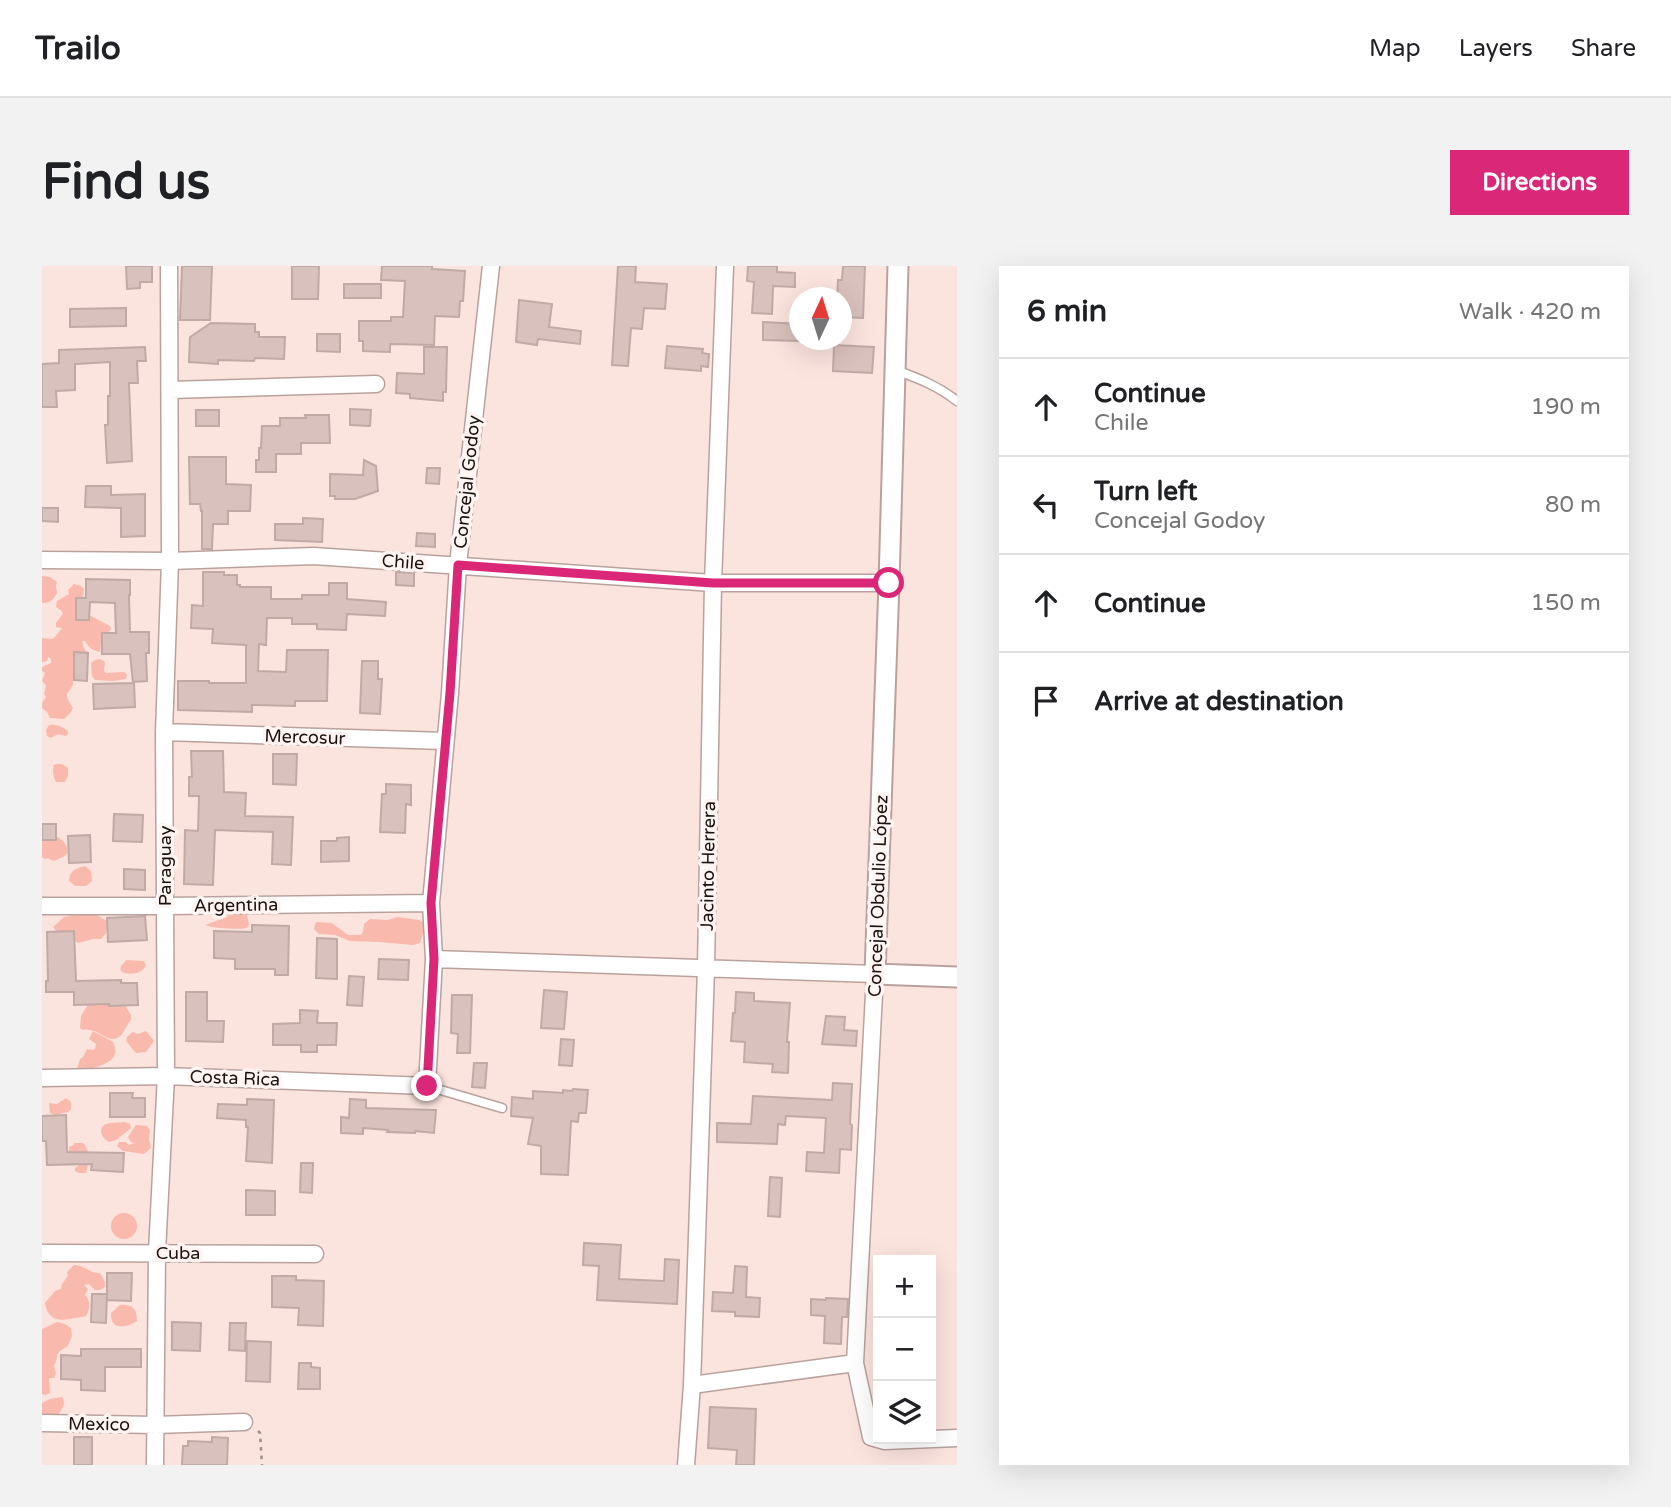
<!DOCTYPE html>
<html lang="en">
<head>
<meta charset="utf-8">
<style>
  body { margin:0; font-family:"Varela Round",sans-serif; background:#f2f2f2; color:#202124 }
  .controls { position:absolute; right:21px; bottom:21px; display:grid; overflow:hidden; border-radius:0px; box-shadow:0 7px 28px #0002 }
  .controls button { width:63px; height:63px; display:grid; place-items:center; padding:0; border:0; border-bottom:2px solid #e0e0e0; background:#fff; color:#202124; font:35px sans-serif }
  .compass { position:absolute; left:747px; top:21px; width:63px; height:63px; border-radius:50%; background:#fff; box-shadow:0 7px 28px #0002; rotate:4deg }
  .stop { position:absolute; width:21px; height:21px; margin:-16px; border:5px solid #db2777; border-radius:50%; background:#fff }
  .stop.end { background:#db2777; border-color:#fff; box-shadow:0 2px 7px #0008 }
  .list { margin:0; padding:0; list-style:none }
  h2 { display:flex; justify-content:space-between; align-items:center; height:91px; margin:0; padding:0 28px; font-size:30px }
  h2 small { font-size:23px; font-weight:400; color:#757577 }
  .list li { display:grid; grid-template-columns:46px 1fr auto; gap:21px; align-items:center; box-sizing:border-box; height:98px; padding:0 28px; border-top:2px solid #e0e0e0 }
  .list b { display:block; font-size:26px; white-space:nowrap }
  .list p { margin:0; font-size:23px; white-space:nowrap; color:#757577 }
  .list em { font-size:23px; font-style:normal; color:#757577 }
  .icon { flex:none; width:38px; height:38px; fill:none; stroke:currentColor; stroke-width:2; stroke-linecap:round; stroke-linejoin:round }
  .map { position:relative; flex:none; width:915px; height:1199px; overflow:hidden; border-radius:0px }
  header { display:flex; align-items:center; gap:42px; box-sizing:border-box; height:98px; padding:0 35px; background:#fff; border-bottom:2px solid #e0e0e0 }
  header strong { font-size:33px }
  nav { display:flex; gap:38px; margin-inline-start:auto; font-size:24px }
  .intro { display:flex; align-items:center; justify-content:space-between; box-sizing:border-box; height:168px; padding:0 42px }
  h1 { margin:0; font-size:49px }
  .button { padding:18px 32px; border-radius:0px; background:#db2777; color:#fff; font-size:24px; font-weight:700 }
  main { display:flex; gap:42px; padding:0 42px }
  aside { flex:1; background:#fff; border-radius:0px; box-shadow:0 7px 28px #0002 }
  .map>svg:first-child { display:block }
  .green { fill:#f9b9ac }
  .building { fill:#d9c1bd; stroke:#c1aaa5; stroke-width:2 }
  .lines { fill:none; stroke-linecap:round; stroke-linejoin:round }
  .service-casing { stroke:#b9a29d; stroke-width:11 }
  .minor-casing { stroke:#b9a29d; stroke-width:19 }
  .tertiary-casing { stroke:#b9a29d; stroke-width:23 }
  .path { stroke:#9e8d89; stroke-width:2.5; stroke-dasharray:3.5 5; stroke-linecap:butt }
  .service { stroke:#fff; stroke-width:8 }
  .minor { stroke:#fff; stroke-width:16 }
  .tertiary { stroke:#fff; stroke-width:19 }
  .route { stroke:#db2777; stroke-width:9 }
  .labels { text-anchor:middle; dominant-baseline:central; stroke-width:7; stroke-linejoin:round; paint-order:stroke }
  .street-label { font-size:18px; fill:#1b1311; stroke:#fef4f1 }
</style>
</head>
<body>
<header>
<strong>Trailo</strong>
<nav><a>Map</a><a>Layers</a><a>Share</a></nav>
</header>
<div class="intro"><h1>Find us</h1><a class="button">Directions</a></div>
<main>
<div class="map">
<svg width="915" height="1199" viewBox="0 0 915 1199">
  <rect width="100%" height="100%" fill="#fbe3de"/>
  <path class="green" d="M0,310l8,1 7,5 -1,4 1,7c-4,7 -6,10 -15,10z
    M32,318l7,2 3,3 -1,9c-9,4 -7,13 -7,22h13v-5l21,11 1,3 -2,3 -7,2 -2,18c-8,-2 -11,-4 -15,-11h-3c1,5 2,9 6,12h-14l-1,32 -6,9v4l6,10 -2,4 -7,7 -14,-1 -3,-6 -5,-4v-5l4,-6 -2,-3 2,-9 -4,-4 3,-8 -3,-2v-4l9,-4v-4l-3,-2 -1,4 -5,1v-24l10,1 3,-2 7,-9 -6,-1v-4l7,-9 -2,-4 -5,-3 1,-6 12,-7 -1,-4z
    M58,393l5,3 -1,9 2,2 18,-1 3,2 -1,5 -13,2 -18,-1 -3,-4 -1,-13 4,-3z
    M7,459c7,-1 14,2 19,6v3l-2,2 -8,-2 -7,4 -4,-2 -1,-6z
    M15,498h5l6,4v8l-3,6h-9c-3,-6 -4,-11 -2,-17z
    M13,570c8,3 12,8 13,16l-3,4 -11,5 -7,-3 -2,1 -3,-2v-18z
    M43,600l6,5 1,10 -6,5h-11l-6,-5c1,-11 6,-12 16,-15z
    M195,635l8,4 4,20 -2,3c-7,2 -36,0 -42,-3l22,-8z
    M29,646l16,3 6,-2 14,8c1,9 0,12 -6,18h-8l-15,4c-8,-8 -19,-6 -25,-16l11,-10 5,-1z
    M356,651l21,3 7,4 -6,19 -7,2 -34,-3 -29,-1 -15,-6 -16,-1 -5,-5 2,-7 16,1 16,12h13l2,-3 1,-8 6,-5 17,1z
    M84,694l18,1 2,4c-3,9 -18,11 -25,6 -2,-7 3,-6 5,-11z
    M47,737l35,1 7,11v5c-5,5 -7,15 -14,18 -11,5 -19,-11 -34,-8l-3,-2 1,-12z
    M51,765l20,11c1,3 3,7 2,11 -1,12 -29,17 -39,19l4,-13 3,-2 4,-8 6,1 2,-1 1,-5 -7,-5z
    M104,765l8,10 -8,11 -10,1 -10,-12 1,-4 6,-5 5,2z
    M24,832l5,4v7l-3,3 -13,3 -5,-2 -1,-10 8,1z
    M83,856l5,2 1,4 -15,12 -7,2c-6,-3 -13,-13 -3,-18 4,-2 14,-1 19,-2z
    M94,859l11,1 3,4 -1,9 2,9 -7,6 -21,-3 -6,-5 2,-4h7l3,3 6,-2 -4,-1 -3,-5z
    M32,877h9c8,9 6,19 3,30h-7l-4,-2v-3l5,-3v-2l-11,-11v-5l5,-2z
    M69 960a13 13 0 1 1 26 0a13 13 0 1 1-26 0Z
    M32,999c10,0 17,9 26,8l5,9v5l-5,3h-5l-6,-6 -5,1 4,4 -3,6c6,6 5,14 1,21 -18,3 -37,11 -41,-13l10,-12 6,-2 1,-5 6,-8 -1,-4z
    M78,1039c12,0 17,2 17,16 -11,7 -27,10 -26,-8z
    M15,1056l8,2 6,4 1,8 -4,10c-3,2 -7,4 -9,6 -3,3 -2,10 -5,14l2,7 -2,5h-5l1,15 -5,2 -3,-1v-65z
    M20,1131c5,8 -1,12 -5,20l-15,1v-15l8,-4z"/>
  <path class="building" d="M84,0h26v16h-12v6l-13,1z
    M140,0h30l-2,54h-30z
    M250,0h27l-1,33h-26z
    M340,0h50v3l33,2 -2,30h-3l-1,16 -24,-1 -1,29 -44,-1v8l-27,-1v-10h-4v-20h32v-4h12l2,-36 -24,-1z
    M576,0h18l-1,16 32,2 -2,25 -21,-1 -2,21 -11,-1 -3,38 -16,-1z
    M706,0h29v6l18,1v14l-22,-1 -1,28 -20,-1 2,-31 -7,-1z
    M801,0h22l-2,52 -21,-1v-19h-5l1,-18h4z
    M302,18h37v14h-37z
    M477,34l33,4 -3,23 32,4 -1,13 -42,-5 -1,6 -21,-3z
    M84,42v18l-56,1v-18z
    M721,56l37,2v17l-37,-1z
    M169,57l44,1v8h4v5h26l-1,22 -29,-1 -1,3 -36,-1v4l-29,-2 1,-25z
    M275,68h23v18l-23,-1z
    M792,79l40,2 -2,26 -39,-2z
    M625,80l36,3 -1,4 7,1 -1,13 -7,-1v5l-36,-3z
    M103,81l1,14h-9l1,22h-9l3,78 -25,2 -2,-38h3v-29h2v-34l-35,2v26l-19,1 1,16h-15v-43l17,-1v-13z
    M382,81h23l-1,45h-3v9l-33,-3v-4l-14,-1 1,-20 27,1z
    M308,143l21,1 -1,16 -20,-1z
    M154,144h23v16h-23z
    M263,149h24l1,28h-29v11h-25v18h-20v-12h3v-12h2l1,-22h18v-8h26z
    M147,191h37v27l25,1 -1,26h-22v13h-15l-1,25h-10v-38h-1l-1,-7h-10z
    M322,194l12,6 2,25 -23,8h-20v-3h-5v-22l33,1z
    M385,202h13l-1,16 -13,-1z
    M44,220h25v9l34,-1v42l-24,1v-29l-36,-1z
    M0,242h16v14l-16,-1z
    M261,252l20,1 -1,23 -47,-2v-16h28z
    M375,267l18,1v13l-19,-1z
    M161,306h21v3h13v10h3v2h31v12h31v-4h27v-12h18v16l39,3 -1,14 -38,-2 -1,16 -29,-1v-5h-25v-6h-25l-1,27 -7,-1 -1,27 28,1 1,-22h41l-1,51h-32v5l-43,-1v7l-74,-2v-29h31v2h37v-38l-34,-2 1,-14 -22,-1 1,-23 11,1z
    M354,306l18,1v13l-18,-1z
    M44,313l44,1v15h-1l1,37h19v21h-3l1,28 -14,1 -3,-28h-28v-21h14l-1,-30 -25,-1 -1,18h-13v-22h10z
    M32,386l14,1 -1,28 -13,-1z
    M320,395h16v18h4l-2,35 -20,-1z
    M92,417l1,24 -41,2 -1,-25z
    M149,485h32l1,41 22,1 -1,23 48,1 -2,48 -19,-1 1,-32 -58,-2 -2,55 -29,-1 1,-54 13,1 1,-35h-10v-19h3z
    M231,488h24l-1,31 -23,-1z
    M344,518l25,1v20l-5,-1 -1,29 -25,-1 2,-38h4z
    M72,548l29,1 -1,27 -29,-1z
    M0,558h14v16h-14z
    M48,569l1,27 -22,1 -1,-27z
    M307,571v24l-28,1v-21h16v-3z
    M82,603l21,1v20l-21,-1z
    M103,650l2,24 -39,2 -1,-24z
    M210,659l37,1 -1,49h-13v-6h-40v-10l-21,-1v-27l38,1z
    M32,665l2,50 45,-1v3h16l1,22 -29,1v-2l-35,1v-13h-28v-11h2l-1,-49z
    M275,672l20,1v40l-21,-1z
    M337,693l30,1 -1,20 -30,-1z
    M307,710l15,1 -2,29 -15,-1z
    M502,724l23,2 -3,37 -23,-1z
    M144,726h21v29h17l-1,21 -37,-1z
    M694,726l18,1v8l36,2 -3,39h2l-1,31 -16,-1 1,-8 -29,-2 1,-20 -14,-1 2,-28h2z
    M410,729h20l-2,58h-13l1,-19 -7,-1z
    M258,744l18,1 -1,12h20l-1,22h-19v7h-16v-7h-28v-21l27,-1z
    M784,750l19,1 -1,13 13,1 -1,15 -34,-2z
    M519,773l13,1 -2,26 -13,-1z
    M432,797h13l-2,25 -13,-1z
    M791,817l19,1 -2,40 2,1 -1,25 -11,-1 -1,24 -33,-2 1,-19 17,1 2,-35 -40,-2 -1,9 -7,-1 -1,20 -60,-2v-19l34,1 2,-28 79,4z
    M531,823l15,1 -2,23h-7l-1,9 -7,-1 -3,54 -27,-1v-28l-13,-2 5,-26 -22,-2 1,-19 21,2v-8l30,2v-3l9,1z
    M68,827h23l-1,5h13v19h-35z
    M205,833l27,1 -2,63 -26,-2 2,-34h-2v-7l-29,-2 1,-14 29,1z
    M308,833l16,1v8l70,2 -2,23 -19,-2v2l-28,-1 1,-2 -25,-2v6l-22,-1v-16l8,1z
    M24,849l1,37 57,1 -1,19 -32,-2 1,-6 -45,1 -1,-24h-4v-25z
    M259,897h12l-1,30 -12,-1z
    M728,911l12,1 -2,39 -12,-1z
    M204,924l29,1v24h-29z
    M542,977l37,2 -2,34 45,2 1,-22 14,1 -2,44 -80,-4 2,-34 -16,-1z
    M693,1000l12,1 -1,30 14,1 -1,19 -24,-1v-4l-23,-1 1,-19 20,1z
    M65,1007h25l-1,28 -24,-1z
    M230,1010h24v4l28,1 -1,45 -25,-1 1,-17 -27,-1z
    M50,1028h15l-1,29 -15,-1z
    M784,1032l22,1 -1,18h-5l-1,27 -17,-1 1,-27 -14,-1v-16l15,1z
    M130,1056l29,1 -1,28 -28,-1z
    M188,1057h16l-1,28 -16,-1z
    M205,1075l24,1 -1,40 -24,-1z
    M39,1083h60v18h-36v24l-24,-1v-10l-20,-1v-24l20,1z
    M257,1097h12v4l9,1v21h-22z
    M668,1141l46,2 -2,56h-18l1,-15 -29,-2z
    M32,1171h18v28h-18z
    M170,1171l16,1 -1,27h-45l1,-19h5v-5l24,1z"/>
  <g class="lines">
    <g class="service-casing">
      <path id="service" d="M853,104c23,8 43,16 62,31
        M385,820l75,22"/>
    </g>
    <g class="minor-casing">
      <path id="minor" d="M128,124l206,-6
        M0,294l128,1 144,-5 399,27h176
        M122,466l281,9
        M0,640h123l266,-3
        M392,693l441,15 -20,389 16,74 14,4 72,-3
        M0,812l124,-2 261,10 7,-127 -3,-56 19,-210 8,-128 33,-299
        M0,987l273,1
        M650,1119l163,-22
        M0,1157l114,2 88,-3
        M113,1199l2,-213 9,-176 -2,-344 6,-171 -1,-295
        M644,1199l6,-80 14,-417 7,-385 12,-317"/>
    </g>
    <g class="tertiary-casing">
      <path id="tertiary" d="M856,0l-9,317 -14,391 82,3"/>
    </g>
    <path class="path" d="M216,1165l2,2 2,32"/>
    <use href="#service" class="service"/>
    <use href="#minor" class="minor"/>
    <use href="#tertiary" class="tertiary"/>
  </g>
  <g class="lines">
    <path class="route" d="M385,820l7,-127 -3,-56 19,-210 8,-128 255,18h176"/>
  </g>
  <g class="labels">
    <g class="street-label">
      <text transform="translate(425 216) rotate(-84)">Concejal Godoy</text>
      <text transform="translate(361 296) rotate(4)">Chile</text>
      <text transform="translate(263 471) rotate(2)">Mercosur</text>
      <text transform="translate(123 600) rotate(-90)">Paraguay</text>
      <text transform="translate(666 600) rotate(-89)">Jacinto Herrera</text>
      <text transform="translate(836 630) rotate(-88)">Concejal Obdulio López</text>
      <text transform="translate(194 639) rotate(-1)">Argentina</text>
      <text transform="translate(193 812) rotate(2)">Costa Rica</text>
      <text x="136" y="987">Cuba</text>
      <text transform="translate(57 1158) rotate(1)">Mexico</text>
    </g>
  </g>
</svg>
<div class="controls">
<button>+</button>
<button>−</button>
<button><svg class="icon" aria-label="layers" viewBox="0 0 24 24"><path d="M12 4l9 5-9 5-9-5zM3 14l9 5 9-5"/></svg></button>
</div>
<svg class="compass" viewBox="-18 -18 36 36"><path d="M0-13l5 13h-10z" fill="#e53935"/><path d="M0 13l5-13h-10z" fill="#757577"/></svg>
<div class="stop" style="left:847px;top:317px"></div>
<div class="stop end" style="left:385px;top:820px"></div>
</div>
<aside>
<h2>6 min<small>Walk · 420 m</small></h2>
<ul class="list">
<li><svg class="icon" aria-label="ahead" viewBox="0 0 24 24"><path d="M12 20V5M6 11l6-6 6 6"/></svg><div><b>Continue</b><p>Chile</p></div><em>190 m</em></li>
<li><svg class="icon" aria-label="left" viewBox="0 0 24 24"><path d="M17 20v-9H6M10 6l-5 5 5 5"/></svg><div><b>Turn left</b><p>Concejal Godoy</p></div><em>80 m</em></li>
<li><svg class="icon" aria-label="ahead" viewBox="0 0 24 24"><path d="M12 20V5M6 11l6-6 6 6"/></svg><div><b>Continue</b></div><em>150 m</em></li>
<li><svg class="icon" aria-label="arrive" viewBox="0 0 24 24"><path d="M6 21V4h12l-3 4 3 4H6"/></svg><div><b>Arrive at destination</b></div></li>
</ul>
</aside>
</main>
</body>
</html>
